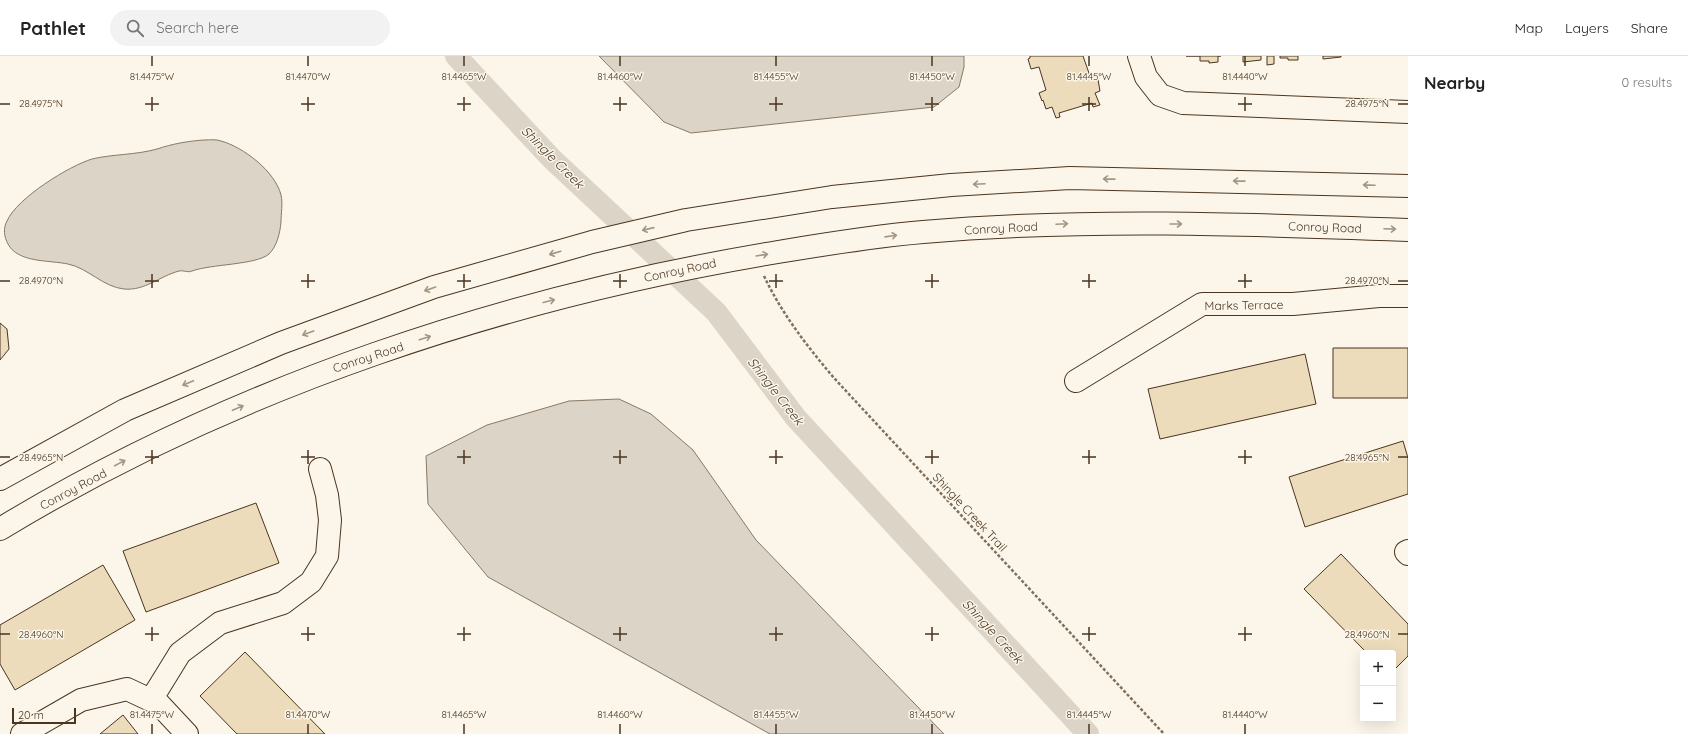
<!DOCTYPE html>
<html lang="en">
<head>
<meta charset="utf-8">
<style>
  body { margin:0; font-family:Quicksand,sans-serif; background:#f2f2f2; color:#222 }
  .controls { position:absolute; right:12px; bottom:12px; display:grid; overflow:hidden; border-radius:4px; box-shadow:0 4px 16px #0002 }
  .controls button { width:36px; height:36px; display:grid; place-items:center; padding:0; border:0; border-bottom:1px solid #e0e0e0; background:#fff; color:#222; font:20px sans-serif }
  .scale { position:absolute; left:12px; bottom:10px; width:64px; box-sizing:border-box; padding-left:4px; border:2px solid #4a3520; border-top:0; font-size:11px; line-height:14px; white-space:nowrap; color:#4a3520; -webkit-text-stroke:3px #fbf6e9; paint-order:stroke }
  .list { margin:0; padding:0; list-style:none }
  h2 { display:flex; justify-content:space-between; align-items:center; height:52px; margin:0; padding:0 16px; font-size:17px }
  h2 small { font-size:13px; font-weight:400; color:#767676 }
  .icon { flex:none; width:22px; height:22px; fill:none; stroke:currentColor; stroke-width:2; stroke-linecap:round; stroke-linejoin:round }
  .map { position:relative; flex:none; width:1408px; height:678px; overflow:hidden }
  header { display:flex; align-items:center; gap:24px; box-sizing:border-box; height:56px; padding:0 20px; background:#fff; border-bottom:1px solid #e0e0e0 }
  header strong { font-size:19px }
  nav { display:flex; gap:22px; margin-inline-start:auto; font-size:14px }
  .search { width:280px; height:36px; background:#f2f2f2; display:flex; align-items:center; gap:10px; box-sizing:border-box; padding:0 14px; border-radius:22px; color:#767676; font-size:15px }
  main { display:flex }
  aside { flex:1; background:#fff }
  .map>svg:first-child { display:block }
  .water { fill:#dcd4c6; stroke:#887966 }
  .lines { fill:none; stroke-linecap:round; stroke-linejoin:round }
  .canal { stroke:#dcd4c6; stroke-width:22 }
  .building { fill:#ecdcbc; stroke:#4a3520 }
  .minor-casing { stroke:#4a3520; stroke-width:24 }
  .major-casing { stroke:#4a3520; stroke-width:24 }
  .path { stroke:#7f6f5c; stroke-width:2.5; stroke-dasharray:3 2; stroke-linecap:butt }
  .minor { stroke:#fbf6e9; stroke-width:22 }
  .major { stroke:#fbf6e9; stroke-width:22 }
  .oneway { stroke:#a29684 }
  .ticks { fill:none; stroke:#4a3520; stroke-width:1.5 }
  .labels { text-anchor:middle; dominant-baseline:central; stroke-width:3; stroke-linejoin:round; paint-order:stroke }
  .street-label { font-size:12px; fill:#4a3520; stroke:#fbf6e9 }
  .water-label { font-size:13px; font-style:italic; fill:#4a3520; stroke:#fbf6e9 }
  .ticks-label { font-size:10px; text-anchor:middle; fill:#4a3520; stroke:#fbf6e9; stroke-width:3; stroke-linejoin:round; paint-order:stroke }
</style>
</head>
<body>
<header>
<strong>Pathlet</strong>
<div class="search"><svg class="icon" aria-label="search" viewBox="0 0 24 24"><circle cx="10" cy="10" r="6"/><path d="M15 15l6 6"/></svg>Search here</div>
<nav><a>Map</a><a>Layers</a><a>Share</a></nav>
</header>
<main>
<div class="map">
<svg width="1408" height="678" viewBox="0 0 1408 678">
  <rect width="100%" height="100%" fill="#fbf6e9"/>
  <path class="water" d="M599,0h365v11l-5,20 -25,20 -243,26 -27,-11z
    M204,84c6,0 12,-1 17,1 22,6 54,30 60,54 2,9 0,18 0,27 -1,11 -4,24 -12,32 -13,11 -58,10 -77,17 -4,2 -8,-1 -13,0 -19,5 -34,20 -55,18 -21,-2 -36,-21 -56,-25 -19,-4 -50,-1 -60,-20 -4,-7 -5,-16 -1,-23 10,-23 62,-55 85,-62 21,-5 44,-4 65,-10 15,-5 31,-8 47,-9z
    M619,343l32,15 42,36 63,90 188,194h-174l-282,-157 -60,-73 -2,-48 61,-31 82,-24z"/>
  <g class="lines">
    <path class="canal" d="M456,0l96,103 164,153 80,106 292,316"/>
  </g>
  <path class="building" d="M1030,0h53l7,20 7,-2 3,17 -5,2 5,12 -7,2 -1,-4 -33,10 1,4 -4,1 -4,-11 -6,2 -3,-9 -1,1 -3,-8 7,-3 -7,-23 -8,2 -3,-10 2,-1z
    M1186,0h35h-3v6l-9,1v-2h-9v-5z
    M1243,0h18v4l-18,2z
    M1267,0h7v8l-7,1z
    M1280,0h18v4h-10v-2h-8z
    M1323,0h18v1l-18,2z
    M0,267l7,6 2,20 -9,11z
    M1333,292h75v50h-75z
    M1305,298l11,50 -156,35 -12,-50z
    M1403,385l5,17v36l-103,33 -16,-50z
    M256,447l23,60 -133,49 -23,-61z
    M1341,498l67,70v32l-15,15v-18h-26l-63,-64z
    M103,509l32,55 -120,70 -15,-26v-39z
    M245,596l80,82h-88l-37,-38z
    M123,659l15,19h-38z"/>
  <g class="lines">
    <g class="minor-casing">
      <path id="minor" d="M1139,0l7,21 14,18 23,8 225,9
        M1076,325l126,-77h91l86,-8h29
        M1408,495l-2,1 2,2
        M151,644l29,-47 40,-30 63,-20 28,-21 16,-26 3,-36 -3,-25 -7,-26
        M22,678l59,-34 46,-11 32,15 28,30"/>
    </g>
    <g class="major-casing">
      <path id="major" d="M0,423l125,-69 156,-67 153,-56 158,-45 94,-22 146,-23 119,-12 119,-7 338,8
        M0,473c236,-143 506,-232 778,-277 48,-8 97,-16 145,-20 161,-14 324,-8 485,-2"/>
    </g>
    <path class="path" d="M764,220c18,38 43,70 70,102l330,356"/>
    <use href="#minor" class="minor"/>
    <use href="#major" class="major"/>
  </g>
  <defs><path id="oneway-shaft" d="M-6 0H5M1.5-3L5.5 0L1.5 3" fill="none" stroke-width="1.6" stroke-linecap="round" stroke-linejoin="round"/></defs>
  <g class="oneway">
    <use href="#oneway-shaft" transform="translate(1109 123) rotate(-179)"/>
    <use href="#oneway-shaft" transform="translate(1239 125) rotate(-179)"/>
    <use href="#oneway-shaft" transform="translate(979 128) rotate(177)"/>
    <use href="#oneway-shaft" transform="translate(1369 129) rotate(-178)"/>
    <use href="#oneway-shaft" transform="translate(1062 168) rotate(-3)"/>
    <use href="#oneway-shaft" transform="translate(1176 168)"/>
    <use href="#oneway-shaft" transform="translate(648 173) rotate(167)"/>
    <use href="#oneway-shaft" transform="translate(1390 173) rotate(2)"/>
    <use href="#oneway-shaft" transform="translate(891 180) rotate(-8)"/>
    <use href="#oneway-shaft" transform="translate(555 197) rotate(164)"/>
    <use href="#oneway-shaft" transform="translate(762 199) rotate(-9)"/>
    <use href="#oneway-shaft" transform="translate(430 233) rotate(161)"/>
    <use href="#oneway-shaft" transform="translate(549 245) rotate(-14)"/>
    <use href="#oneway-shaft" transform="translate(308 277) rotate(160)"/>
    <use href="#oneway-shaft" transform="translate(425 282) rotate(-18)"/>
    <use href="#oneway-shaft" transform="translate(188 327) rotate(157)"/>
    <use href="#oneway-shaft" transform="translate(238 352) rotate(-23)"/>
    <use href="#oneway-shaft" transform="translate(120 407) rotate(-28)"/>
  </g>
  <path class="ticks" d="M152,0v10M308,0v10M464,0v10M620,0v10M776,0v10M932,0v10M1089,0v10M1245,0v10M152,41v14M308,41v14M464,41v14M620,41v14M776,41v14M932,41v14M1089,41v14M1245,41v14M0,48h10M145,48h14M301,48h14M457,48h14M613,48h14M769,48h14M925,48h14M1082,48h14M1238,48h14M1398,48h10M152,218v14M308,218v14M464,218v14M620,218v14M776,218v14M932,218v14M1089,218v14M1245,218v14M0,225h10M145,225h14M301,225h14M457,225h14M613,225h14M769,225h14M925,225h14M1082,225h14M1238,225h14M1398,225h10M152,394v14M308,394v14M464,394v14M620,394v14M776,394v14M932,394v14M1089,394v14M1245,394v14M0,401h10M145,401h14M301,401h14M457,401h14M613,401h14M769,401h14M925,401h14M1082,401h14M1238,401h14M1398,401h10M152,571v14M308,571v14M464,571v14M620,571v14M776,571v14M932,571v14M1089,571v14M1245,571v14M0,578h10M145,578h14M301,578h14M457,578h14M613,578h14M769,578h14M925,578h14M1082,578h14M1238,578h14M1398,578h10M152,668v10M308,668v10M464,668v10M620,668v10M776,668v10M932,668v10M1089,668v10M1245,668v10"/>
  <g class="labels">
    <g class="street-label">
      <text transform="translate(1325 171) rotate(2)">Conroy Road</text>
      <text transform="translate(1001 172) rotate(-3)">Conroy Road</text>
      <text transform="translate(680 214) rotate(-12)">Conroy Road</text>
      <text transform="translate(1244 249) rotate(-1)">Marks Terrace</text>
      <text transform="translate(368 301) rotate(-18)">Conroy Road</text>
      <text transform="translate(73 433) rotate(-28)">Conroy Road</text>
      <text transform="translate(970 456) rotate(47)">Shingle Creek Trail</text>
    </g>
    <g class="water-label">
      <text transform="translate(553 101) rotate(45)">Shingle Creek</text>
      <text transform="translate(776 335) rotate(52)">Shingle Creek</text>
      <text transform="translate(993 575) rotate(47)">Shingle Creek</text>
    </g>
  </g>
  <g class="ticks-label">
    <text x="152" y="24">81.4475°W</text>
    <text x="308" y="24">81.4470°W</text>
    <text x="464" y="24">81.4465°W</text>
    <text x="620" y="24">81.4460°W</text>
    <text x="776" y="24">81.4455°W</text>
    <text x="932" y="24">81.4450°W</text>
    <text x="1089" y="24">81.4445°W</text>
    <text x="1245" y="24">81.4440°W</text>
    <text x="41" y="51">28.4975°N</text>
    <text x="1367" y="51">28.4975°N</text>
    <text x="41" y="228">28.4970°N</text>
    <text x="1367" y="228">28.4970°N</text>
    <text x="41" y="405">28.4965°N</text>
    <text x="1367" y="405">28.4965°N</text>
    <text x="41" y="582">28.4960°N</text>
    <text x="1367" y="582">28.4960°N</text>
    <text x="152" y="662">81.4475°W</text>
    <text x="308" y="662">81.4470°W</text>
    <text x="464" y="662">81.4465°W</text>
    <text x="620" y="662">81.4460°W</text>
    <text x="776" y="662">81.4455°W</text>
    <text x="932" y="662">81.4450°W</text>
    <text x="1089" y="662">81.4445°W</text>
    <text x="1245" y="662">81.4440°W</text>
  </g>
</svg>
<div class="controls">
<button>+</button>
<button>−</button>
</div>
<div class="scale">20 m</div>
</div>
<aside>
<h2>Nearby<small>0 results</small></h2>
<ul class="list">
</ul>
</aside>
</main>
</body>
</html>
